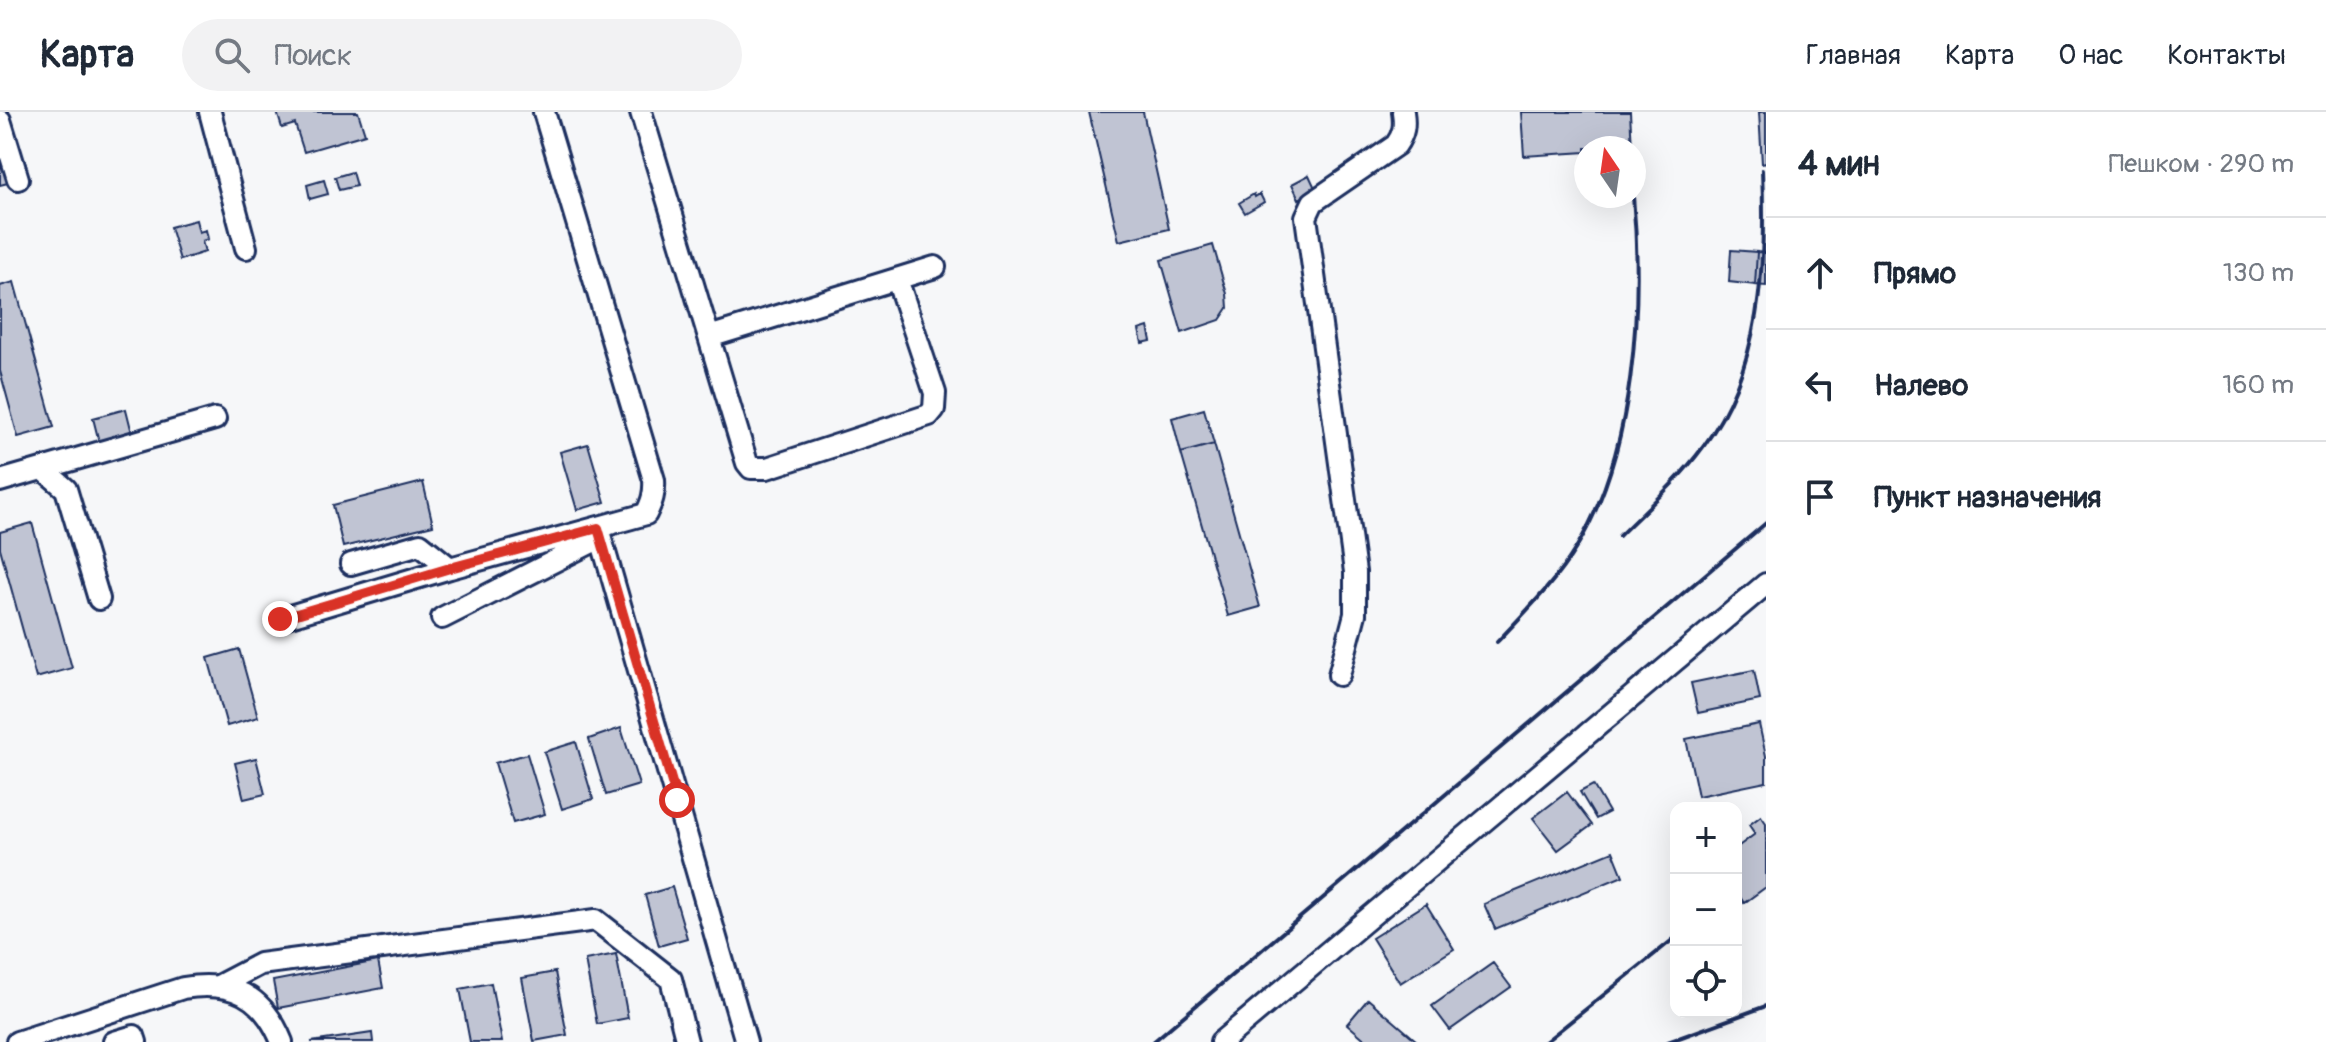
<!DOCTYPE html>
<html lang="ru">
<head>
<meta charset="utf-8">
<style>
  body { margin:0; font-family:Pangolin,sans-serif; background:#f2f2f3; color:#1f2937 }
  .controls { position:absolute; right:24px; bottom:24px; display:grid; overflow:hidden; border-radius:16px; box-shadow:0 8px 32px #0002 }
  .controls button { width:72px; height:72px; display:grid; place-items:center; padding:0; border:0; border-bottom:2px solid #e0e1e3; background:#fff; color:#1f2937; font:40px sans-serif }
  .compass { position:absolute; left:1574px; top:24px; width:72px; height:72px; border-radius:50%; background:#fff; box-shadow:0 8px 32px #0002; rotate:347deg }
  .stop { position:absolute; width:24px; height:24px; margin:-18px; border:6px solid #d93025; border-radius:50%; background:#fff }
  .stop.end { background:#d93025; border-color:#fff; box-shadow:0 2px 8px #0008 }
  .list { margin:0; padding:0; list-style:none }
  h2 { display:flex; justify-content:space-between; align-items:center; height:104px; margin:0; padding:0 32px; font-size:34px }
  h2 small { font-size:26px; font-weight:400; color:#747a83 }
  .list li { display:grid; grid-template-columns:52px 1fr auto; gap:24px; align-items:center; box-sizing:border-box; height:112px; padding:0 32px; border-top:2px solid #e0e1e3 }
  .list b { display:block; font-size:30px; white-space:nowrap }
  .list em { font-size:26px; font-style:normal; color:#747a83 }
  .icon { flex:none; width:44px; height:44px; fill:none; stroke:currentColor; stroke-width:2; stroke-linecap:round; stroke-linejoin:round }
  .map { position:relative; flex:none; width:1766px; height:930px; overflow:hidden }
  header { display:flex; align-items:center; gap:48px; box-sizing:border-box; height:112px; padding:0 40px; background:#fff; border-bottom:2px solid #e0e1e3 }
  header strong { font-size:38px }
  nav { display:flex; gap:44px; margin-inline-start:auto; font-size:28px }
  .search { width:560px; height:72px; background:#f2f2f3; display:flex; align-items:center; gap:20px; box-sizing:border-box; padding:0 28px; border-radius:44px; color:#747a83; font-size:30px }
  main { display:flex }
  aside { flex:1; background:#fff }
  .map>svg:first-child { display:block }
  .building { fill:#c0c4d3; stroke:#1b2f5e; stroke-width:2 }
  .lines { fill:none; stroke-linecap:round; stroke-linejoin:round }
  .minor-casing { stroke:#1b2f5e; stroke-width:26 }
  .minor { stroke:#fff; stroke-width:20 }
  .rail { stroke:#1b2f5e; stroke-width:4 }
  .route { stroke:#d93025; stroke-width:10 }
</style>
</head>
<body>
<header>
<strong>Карта</strong>
<div class="search"><svg class="icon" aria-label="search" viewBox="0 0 24 24"><circle cx="10" cy="10" r="6"/><path d="M15 15l6 6"/></svg>Поиск</div>
<nav><a>Главная</a><a>Карта</a><a>О нас</a><a>Контакты</a></nav>
</header>
<main>
<div class="map">
<svg width="1766" height="930" viewBox="0 0 1766 930">
  <rect width="100%" height="100%" fill="#f6f7f9"/>
  <filter id="ink" filterUnits="userSpaceOnUse"><feTurbulence type="fractalNoise" baseFrequency=".0125" numOctaves="2"/><feDisplacementMap in="SourceGraphic" scale="16" xChannelSelector="R" yChannelSelector="G"/><feConvolveMatrix kernelMatrix="1 2 1 2 8 2 1 2 1" color-interpolation-filters="sRGB"/></filter>
  <g filter="url(#ink)">
    <path class="building" d="M277,0h81l7,22 -61,18 -9,-28 -13,4z
      M1089,0h54l26,117 -50,12z
      M1521,0h109l2,36h-46v4l-62,4z
      M1759,0h7v51l-4,1z
      M0,29l12,41 -12,3z
      M352,60l4,14 -17,4 -4,-13z
      M1309,63l7,15 -17,9 -7,-15z
      M324,68l4,14 -18,5 -3,-14z
      M1254,82l1,3 5,-3 4,8 -19,11 -6,-10z
      M196,108l3,12 7,-2 2,9 -6,2 3,11 -25,8 -10,-33z
      M1213,133l14,49 1,14 -8,12 -38,13 -21,-73z
      M1731,138l26,2 -2,33 -26,-3z
      M1757,140l9,1v33l-11,-1z
      M14,170l40,145 -36,10 -18,-66v-85z
      M1148,215l3,14 -9,2 -3,-13z
      M126,297l6,24 -33,9 -6,-24z
      M1204,297l10,35 -33,9 -9,-35z
      M588,332l17,58 -28,8 -17,-58z
      M1214,332l46,163 -32,9 -47,-163z
      M423,370l10,43 -90,22 -10,-42z
      M32,411l40,145 -36,10 -36,-130v-16z
      M239,537l19,68 -31,9 -19,-68z
      M1754,558l6,30 -62,13 -7,-30z
      M1759,612l7,32v26l-68,14 -12,-57z
      M621,616l18,57 -33,10 -17,-56z
      M576,630l17,57 -31,10 -18,-57z
      M527,642l18,60 -32,9 -18,-60z
      M256,646l9,36 -21,5 -9,-36z
      M1593,673l16,27 -13,7 -16,-27z
      M1567,680l25,33 -34,25 -25,-32z
      M1761,704l5,7v64l-22,16 -8,-12v-43l19,-14 -6,-9z
      M1613,739l10,25 -128,53 -11,-25z
      M672,775l15,51 -28,8 -14,-51z
      M1426,792l28,45 -54,34 -28,-45z
      M616,842l12,64 -31,6 -12,-64z
      M378,849l5,27 -105,20 -5,-27z
      M1493,851l18,24 -61,43 -18,-24z
      M555,860l12,63 -33,6 -12,-63z
      M491,871l11,59h-32l-10,-53z
      M1368,887l49,42 -1,1h-48l-21,-18z
      M372,921l1,9h-62z"/>
    <g class="lines">
      <g class="minor-casing">
        <path id="minor" d="M210,0l36,136
          M641,0l106,351 4,5h16l162,-53 5,-6 1,-16 -38,-114
          M0,8l18,59
          M709,225l226,-70
          M43,357l23,20 33,110
          M0,369l215,-62
          M598,416l148,514
          M351,452l69,-20 30,24
          M442,506l158,-80
          M280,507l170,-51 196,-54c6,-12 9,-21 8,-34l-110,-368
          M1339,563l16,-61v-42l-49,-355 7,-15 83,-57c8,-11 9,-20 7,-33
          M218,874l42,-22 336,-44 75,59 16,63
          M17,930l166,-54c49,-8 80,7 99,54
          M114,930l20,-6 2,6
          M1221,930l545,-458"/>
      </g>
      <use href="#minor" class="minor"/>
      <path class="rail" d="M1619,424c28,-28 60,-56 84,-89 59,-79 63,-182 59,-277
        M1497,530c28,-30 58,-59 79,-94 59,-96 67,-243 57,-352
        M1153,930l613,-519
        M1545,930l131,-105
        M1668,930l98,-36"/>
    </g>
  </g>
  <g class="lines" filter="url(#ink)">
    <path class="route" d="M280,507l170,-51 148,-40 79,272"/>
  </g>
</svg>
<div class="controls">
<button>+</button>
<button>−</button>
<button><svg class="icon" aria-label="locate" viewBox="0 0 24 24"><circle cx="12" cy="12" r="6"/><path d="M12 2v4M12 18v4M2 12h4M18 12h4"/></svg></button>
</div>
<svg class="compass" viewBox="-18 -18 36 36"><path d="M0-13l5 13h-10z" fill="#e53935"/><path d="M0 13l5-13h-10z" fill="#747a83"/></svg>
<div class="stop" style="left:677px;top:688px"></div>
<div class="stop end" style="left:280px;top:507px"></div>
</div>
<aside>
<h2>4 мин<small>Пешком · 290 m</small></h2>
<ul class="list">
<li><svg class="icon" aria-label="ahead" viewBox="0 0 24 24"><path d="M12 20V5M6 11l6-6 6 6"/></svg><div><b>Прямо</b></div><em>130 m</em></li>
<li><svg class="icon" aria-label="left" viewBox="0 0 24 24"><path d="M17 20v-9H6M10 6l-5 5 5 5"/></svg><div><b>Налево</b></div><em>160 m</em></li>
<li><svg class="icon" aria-label="arrive" viewBox="0 0 24 24"><path d="M6 21V4h12l-3 4 3 4H6"/></svg><div><b>Пункт назначения</b></div></li>
</ul>
</aside>
</main>
</body>
</html>
